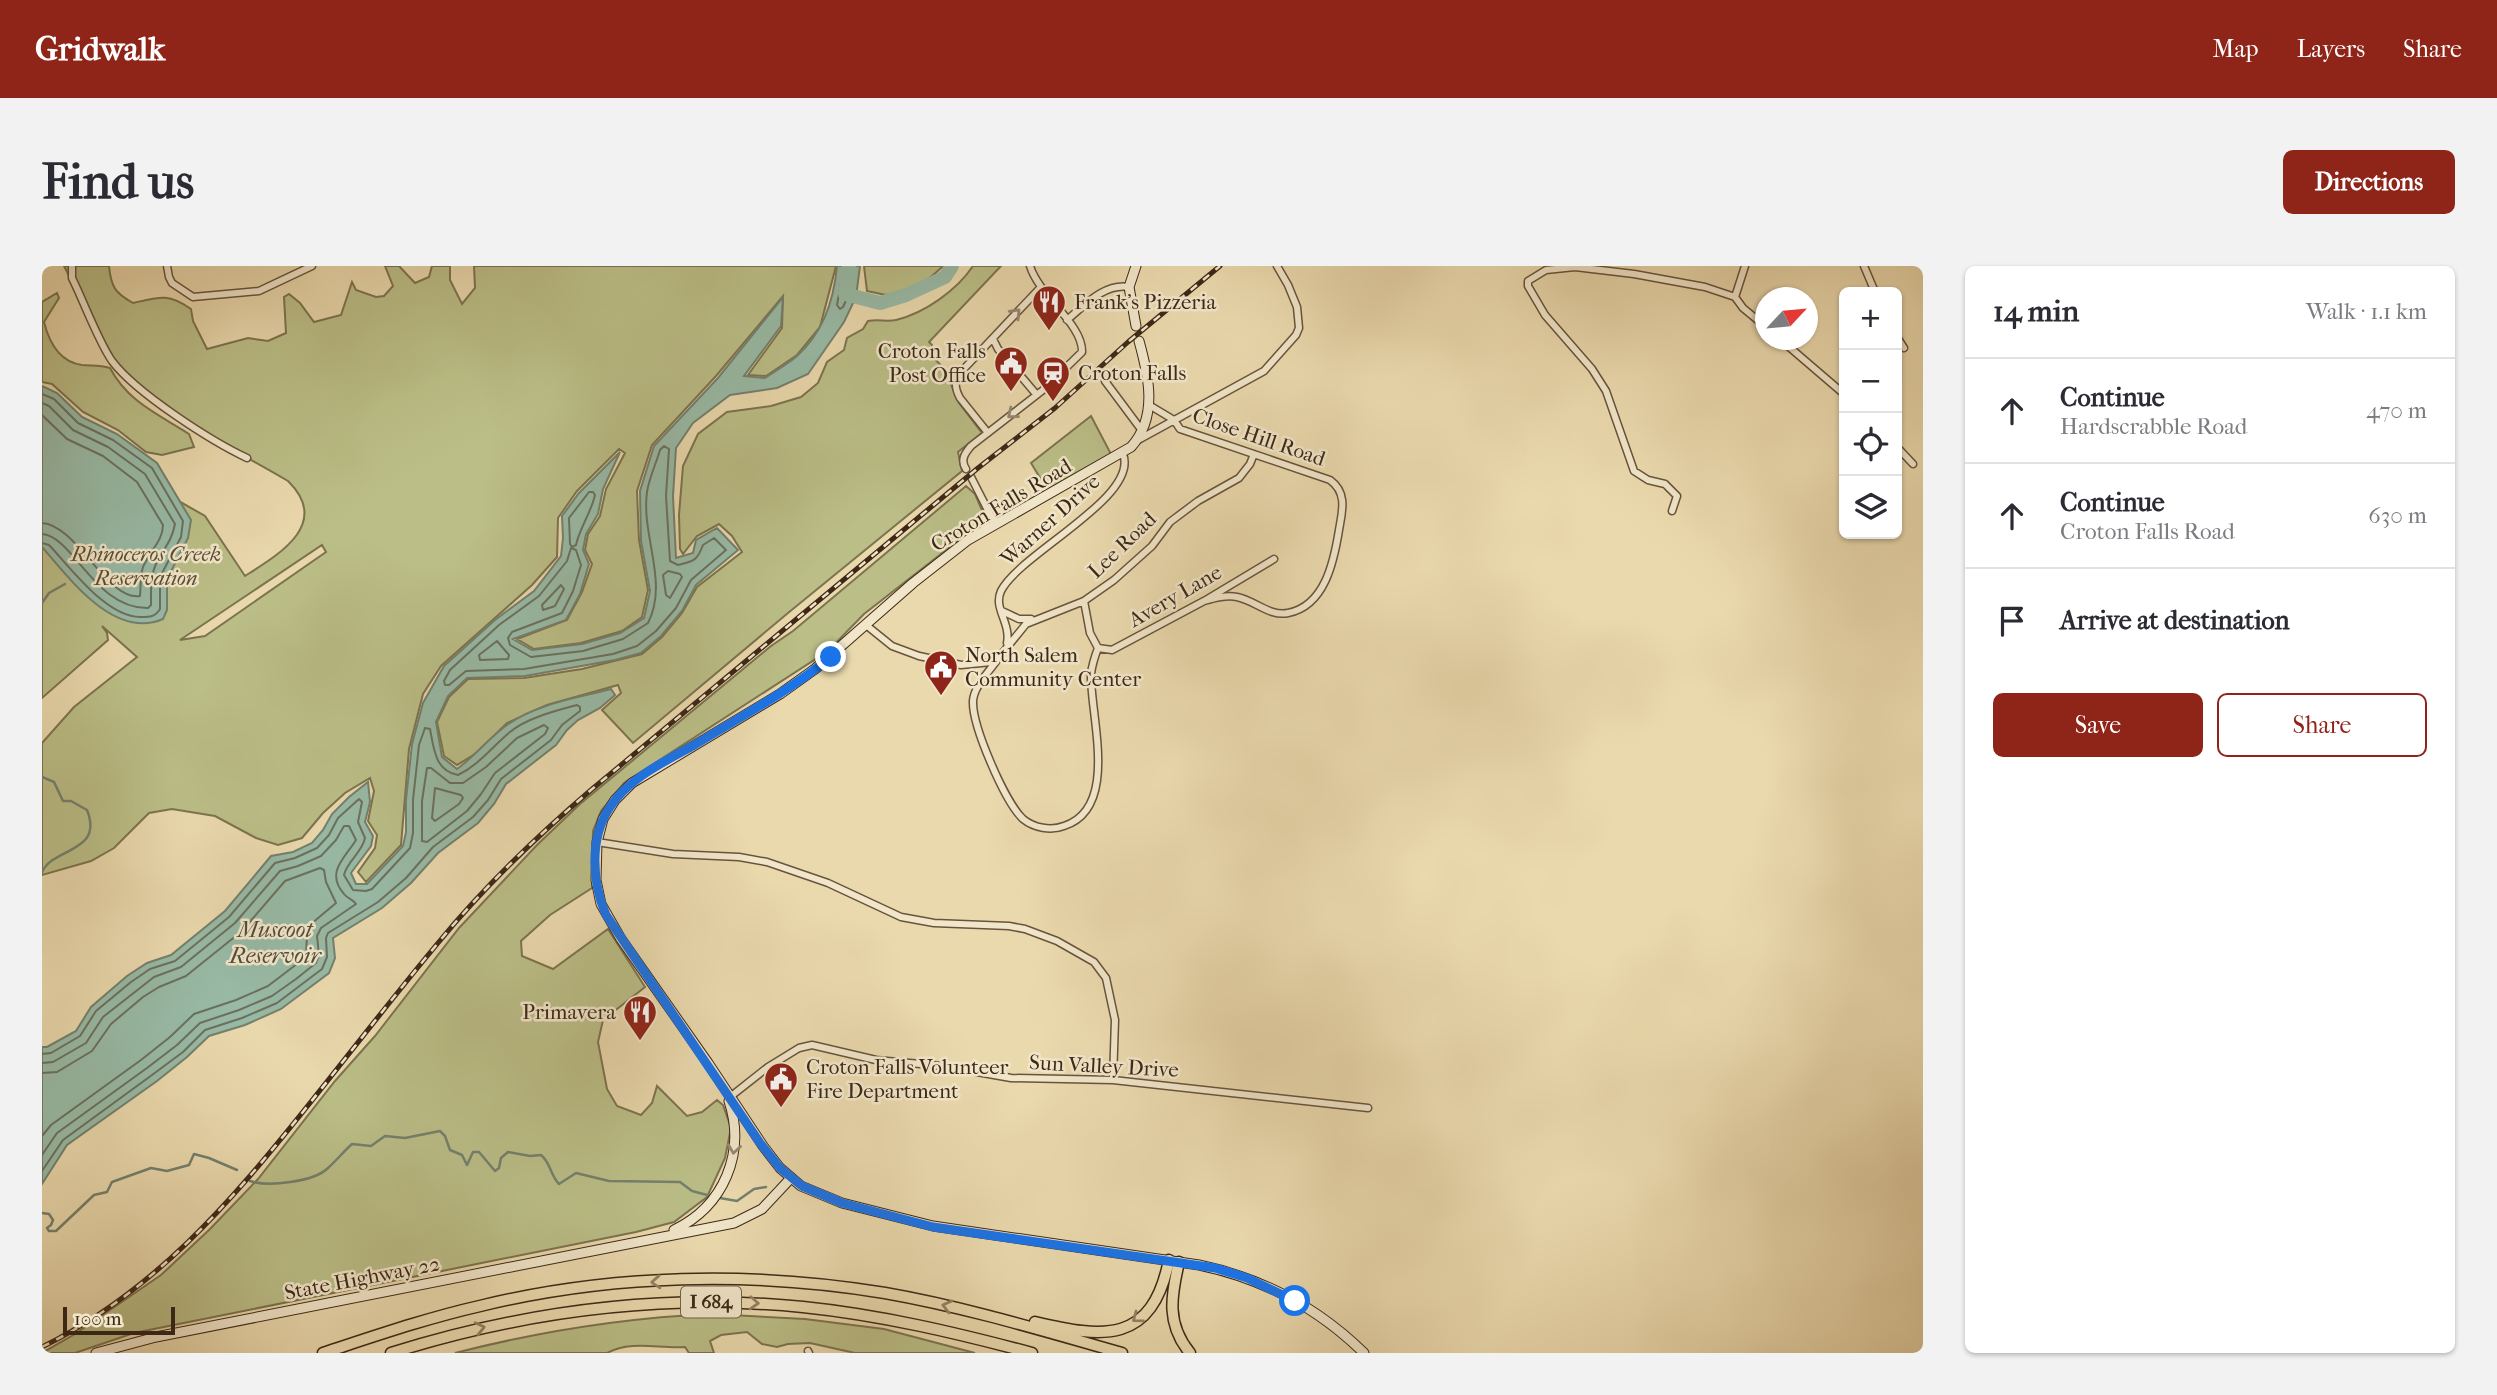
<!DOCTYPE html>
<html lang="en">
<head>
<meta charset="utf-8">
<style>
  body { margin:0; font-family:"IM FELL French Canon",serif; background:#f2f2f3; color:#2b2b33 }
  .controls { position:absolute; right:21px; top:21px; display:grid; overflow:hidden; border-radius:10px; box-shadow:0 2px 5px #0004 }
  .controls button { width:63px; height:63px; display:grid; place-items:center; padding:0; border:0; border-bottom:2px solid #e1e1e2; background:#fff; color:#2b2b33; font:35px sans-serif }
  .compass { position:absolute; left:1713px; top:21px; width:63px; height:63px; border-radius:50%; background:#fff; box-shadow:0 2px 5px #0004; rotate:64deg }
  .scale { position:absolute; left:21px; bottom:18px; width:112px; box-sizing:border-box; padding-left:7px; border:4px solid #3d2817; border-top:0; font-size:19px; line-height:24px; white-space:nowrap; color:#3d2817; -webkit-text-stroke:5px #f1e6ca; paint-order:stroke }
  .stop { position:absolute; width:21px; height:21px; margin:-16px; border:5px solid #1a73e8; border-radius:50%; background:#fff }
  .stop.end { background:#1a73e8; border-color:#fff; box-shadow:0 2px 7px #0008 }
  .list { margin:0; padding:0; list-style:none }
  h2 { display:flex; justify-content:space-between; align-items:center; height:91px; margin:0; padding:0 28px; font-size:30px }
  h2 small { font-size:23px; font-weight:400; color:#7c7c81 }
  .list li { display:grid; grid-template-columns:46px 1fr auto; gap:21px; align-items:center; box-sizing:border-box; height:105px; padding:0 28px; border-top:2px solid #e1e1e2 }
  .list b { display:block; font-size:26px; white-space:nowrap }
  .list p { margin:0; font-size:23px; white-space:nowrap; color:#7c7c81 }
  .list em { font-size:23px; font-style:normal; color:#7c7c81 }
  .actions { display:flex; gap:14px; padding:21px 28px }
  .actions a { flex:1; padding:16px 0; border:2px solid #8f2418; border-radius:10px; text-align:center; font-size:24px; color:#8f2418 }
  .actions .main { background:#8f2418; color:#fff }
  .icon { flex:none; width:38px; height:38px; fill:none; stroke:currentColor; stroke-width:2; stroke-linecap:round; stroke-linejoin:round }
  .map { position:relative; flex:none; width:1881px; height:1087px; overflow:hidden; border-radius:10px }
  header { display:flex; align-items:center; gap:42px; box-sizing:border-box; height:98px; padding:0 35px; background:#8f2418; color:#fff }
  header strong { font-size:33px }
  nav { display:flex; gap:38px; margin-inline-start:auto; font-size:24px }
  .intro { display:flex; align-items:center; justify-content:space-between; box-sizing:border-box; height:168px; padding:0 42px }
  h1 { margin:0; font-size:49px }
  .button { padding:18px 32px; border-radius:10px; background:#8f2418; color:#fff; font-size:24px; font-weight:700 }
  main { display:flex; gap:42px; padding:0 42px }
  aside { flex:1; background:#fff; border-radius:10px; box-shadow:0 2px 5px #0004 }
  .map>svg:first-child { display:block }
  .green { fill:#bbbe87; stroke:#7c734f; stroke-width:2; fill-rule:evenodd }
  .water { fill:#98baa6; stroke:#74806d; stroke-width:2 }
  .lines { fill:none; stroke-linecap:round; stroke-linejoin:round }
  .shore { stroke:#6a715e; stroke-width:2 }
  .stream { stroke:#74806d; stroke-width:2.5 }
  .river { stroke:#98baa6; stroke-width:14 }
  .street-casing { stroke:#68543c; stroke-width:9 }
  .secondary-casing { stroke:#3d2817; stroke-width:11 }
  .highway-casing { stroke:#3d2817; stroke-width:13 }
  .street { stroke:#f1e6ca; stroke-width:6 }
  .secondary { stroke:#f1e6ca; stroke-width:9 }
  .highway { stroke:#ead9ad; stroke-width:10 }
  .rail-casing { stroke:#3d2817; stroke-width:5 }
  .rail { stroke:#f1e6ca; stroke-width:2.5; stroke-dasharray:8; stroke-linecap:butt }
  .oneway { stroke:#978770 }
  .oneway2 { stroke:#948062 }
  .route { stroke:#1a73e8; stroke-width:9 }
  .labels { text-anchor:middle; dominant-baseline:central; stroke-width:5; stroke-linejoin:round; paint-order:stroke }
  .shield { fill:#f1e6ca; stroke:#73614d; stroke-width:2 }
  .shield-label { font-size:19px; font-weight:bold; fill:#3d2817 }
  .poi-label { font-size:21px; fill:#3d2817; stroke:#f1e6ca; text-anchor:start }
  .street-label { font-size:21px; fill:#3d2817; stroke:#f1e6ca }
  .park-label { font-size:21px; font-style:italic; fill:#5c4e33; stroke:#f1e6ca }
  .water-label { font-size:23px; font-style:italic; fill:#544c3b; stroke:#f1e6ca }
</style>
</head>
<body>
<header>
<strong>Gridwalk</strong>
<nav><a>Map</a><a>Layers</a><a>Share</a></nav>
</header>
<div class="intro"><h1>Find us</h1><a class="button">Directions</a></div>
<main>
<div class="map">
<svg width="1881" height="1087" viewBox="0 0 1881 1087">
  <rect width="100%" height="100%" fill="#ead9ad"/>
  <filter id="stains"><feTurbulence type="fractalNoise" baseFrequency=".00286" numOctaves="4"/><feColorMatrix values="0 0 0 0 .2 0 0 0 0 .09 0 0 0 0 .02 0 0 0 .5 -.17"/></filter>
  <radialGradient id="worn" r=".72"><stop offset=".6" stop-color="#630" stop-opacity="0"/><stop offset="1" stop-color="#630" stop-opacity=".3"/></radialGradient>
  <path class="green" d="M22,0h45c2,21 6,27 24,37 26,-6 35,-10 58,6l2,12 14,28 41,-11 20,3 18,-8 -2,-36 5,-3 11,9 14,19 27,-7 11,-33 4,8 20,7 8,-1 9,-10 -8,-20h14l16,17 14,-6 3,-11h18v14l12,24 13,-16 -1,-22h362l-16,61 -23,28 -31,21 -18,-1 34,-47 1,-32 -67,80 -64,69 -15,46 2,49 9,50 -6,27 -20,14 -41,12 -47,6 -17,-10 50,-19 15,-28 10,-28 -7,-14 3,-16 12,-18 6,-27 19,-36 -6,-4 -42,42 -19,27 -1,39 -25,28 -91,81 -18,28 -14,55 -8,96 -35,37 -8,-10 17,-24 2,-13 -9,-14 6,-30 -4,-13 -25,15 -22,20 -21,25 -24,7 -22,-7 -41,-22 -43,-7 -23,4 -35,35 -23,13 -49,14v-132l32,-36 63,-50 -35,-31 5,7 1,7 -66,58v-275l163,93 40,60c33,-21 87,-52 43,-95 -66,-39 -144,-73 -188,-138 -16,-24 -22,-52 -36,-77zM280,279l4,7 -121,84 -25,4z
    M822,0h79c-13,13 -35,29 -54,29 -7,0 -15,-3 -22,-4z
    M931,0h28l-72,76 3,3v11l21,22 -2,6 8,19 23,30 -24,19 4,19 -174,142 -155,130 -31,-33 19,-17 -3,-8 -71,20 -40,18 -32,31 -18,11 -13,-9 -7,-34 12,-25 19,-18 56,-1 58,-9 60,-15 20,-17 20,-24 15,-26 45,-35 -10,-16 -13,-12 -22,12 -14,18 -3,-5 -1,-34 4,-49 15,-32 29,-22 44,-6 30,-9 17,-14 9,-21 17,-12 3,-12 16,-9 5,-8c10,-2 19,1 28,-1 29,-7 61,-30 77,-54z
    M15,27l2,5 -15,24c5,20 16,40 38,43 10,1 17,0 28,3 18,34 48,46 79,66l5,13 -32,8 -16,-3 -28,-22 -35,-18 -31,-28 -10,-2v-80z
    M1049,150l21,40 -64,35 -17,-28z
    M924,220l9,8 9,21 -11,14 -109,85 -36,37 -204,132 -23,28 -8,20 -1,57 -42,27 -29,26 1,15 31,13 55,-40 37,58 -42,33 -5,22 9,47 10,17 24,9 11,-12 5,-17 30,30 15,-4 15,-12 6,5 8,23 -6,30 -18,39 -33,25 -38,10 -502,101 -59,20h-33l33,-19 86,-59 49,-46 48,-50 77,-98 40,-45 84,-108 78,-83 43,-41 191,-158 22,-15z
    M669,1048l94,5 79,10 91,24h-120l-45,-10 -22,1 -11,3 -15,-3 -15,-12 -26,3 -11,6 4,12h-25l-4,-6c-26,2 -53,-7 -78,6h-152c86,-22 168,-35 256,-39z"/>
  <path class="water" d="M795,0h23l-4,31 -12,25 -36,52 -31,14 -47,7 -37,28 -17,25 -3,48 3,62 17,-5 3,-13 21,-12 21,22 -42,35 -14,26 -21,25 -20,17 -26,7 -90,16 -58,2 -19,18 -12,26 6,35 15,12c18,-13 32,-31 50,-44 29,-21 70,-27 104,-36l4,6 -15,13 -22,12 -11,10 -11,15 -50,39 -12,20 -16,19 -40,30 -27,30 -29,25 -49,30 2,20 -6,15 -48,36 -36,16 -36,11 -22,21 -30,24 -90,64 -25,39v-137h5l29,-16 15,-24 36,-31 20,-13 24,-8 54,-44 46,-55 22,-4 19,-9 11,-13 9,-16 17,-17 19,-15 2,20 -5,20 8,14 -2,10 -20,27 5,11h11l36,-38 3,-14v-32l6,-56 11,-41 21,-37 51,-46 39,-29 27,-35 2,-18 -1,-22 17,-23 41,-41 -17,37 -5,25 -12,20 -3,16 6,14 -9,30 -14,26 -53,19 19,11 50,-6 38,-11 24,-15 6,-27 -9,-50 -1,-50 14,-45 64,-68 65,-81 -2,29 -37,50 21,2c10,-7 23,-14 32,-22 26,-23 37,-57 40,-90z
    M0,120l15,7 25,24 35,17 40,29 34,57 -3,18 -21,41v31l-4,9c-49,21 -93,-40 -121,-72z"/>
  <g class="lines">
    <path class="shore" d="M802,0l-7,39 3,4 3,-2 6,-13 4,-28
      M0,128l12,5 24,24 35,17 39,28 31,53 -2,16 -21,40v32c-5,8 -10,8 -19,8 -34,1 -70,-49 -92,-72l-7,-2
      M0,137l7,3 24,24 35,17 37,27 30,50c-3,16 -10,23 -17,36 -8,14 -7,29 -7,45l-3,3c-53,1 -75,-72 -106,-74
      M0,149l25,24 36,17 34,26 26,43c0,16 -14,27 -20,42 -3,9 -2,19 -3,29 -33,5 -63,-71 -98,-73
      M622,180l5,3 -3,47 4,65 8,4c16,-4 19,-4 25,-20l11,-7 12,12 -35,30 -15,28 -20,23 -19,15 -24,8 -89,15 -58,2 -17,14h-4l-1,-4 6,-11 49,-45 40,-29 28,-35 4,-13 5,2 5,15 -8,26 -11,22 -50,19 -4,6 2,7 21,12 52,-6 40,-12 25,-16c21,-41 -7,-87 -1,-131 2,-14 9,-28 13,-42z
      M547,226h4l2,3c-4,18 -15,32 -19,50l-4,2 -2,-3 -1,-26z
      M626,305l12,3 2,3 -12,21 -4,-3 -3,-20z
      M519,319l3,4 -9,17 -12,4 -1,-5z
      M455,375l12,14 -1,4 -28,1 -1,-5z
      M502,459l4,3 -3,6 -50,39 -14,21 -14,17 -40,31 -5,-1v-40l5,-33h4l19,15h13l23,-16 31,-29z
      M393,522l26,7 2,3 -4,6 -24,17 -3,-3z
      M0,788l9,-1 29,-17 16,-25 35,-29 19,-13 25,-8 54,-44 46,-54 20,-5 22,-10 12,-13 9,-17 21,-19 3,3 -4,20 7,16c-3,15 -18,23 -21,37l9,15 13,1 6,-2 38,-41 3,-15v-33l6,-55 6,-17 5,1c4,20 5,42 28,46 21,-10 34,-28 52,-43 17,-14 45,-21 67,-27l3,2v4l-18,14 -11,15 -50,39 -13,21 -15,17 -40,30 -27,31 -28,24 -50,31 -2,5 1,19 -5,12 -45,34 -35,15 -37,12 -22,22 -31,23 -89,65 -21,31
      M0,797l11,-1 33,-19 17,-26 51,-40 27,-10 54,-44 45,-52 18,-5 23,-10 15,-16 8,-14h5l7,14c-11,18 -31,32 -12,54 4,5 9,5 12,10l-35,24 -4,8 2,19 -3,8 -20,16 -24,17 -33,14 -39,13 -23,22 -30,23 -90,65 -15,22
      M0,807l15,-1 35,-21 19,-27 32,-27 16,-10 27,-11 56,-45 43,-50 35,-13 4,2 2,12 10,21 -25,21 -4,10 -1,23 -38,29 -32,14 -42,14 -24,23 -29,23 -90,65 -9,11"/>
    <path class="stream" d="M0,337l7,-10 16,-9
      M0,511l12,5 9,19h8l16,9c17,43 -34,37 -45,62
      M208,915c18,6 64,1 78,-13 8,-7 15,-16 24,-24l19,2 14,-10 20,2 35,-7 5,5 5,14 12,5 5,10 6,-13h6l16,19 4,-3 2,-10 7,-6 22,4 11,-1c10,8 9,20 18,29l17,-11 33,8 71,1 12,9 19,5
      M678,932l17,3 17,-12 12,-2
      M0,947l7,1 4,6 -2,5 -4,3 2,3h7l38,-36 13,-3 5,-10 39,-14 16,3 22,-6 5,-11 15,4 28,12"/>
    <path class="river" d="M807,0l-4,28 35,9 26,-8 39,-18 7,-11"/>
    <g class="street-casing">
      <path id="street" d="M30,0v12c12,24 26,63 40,83 24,32 99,80 135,97
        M125,0l2,11 3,6 21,14 66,-6 53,-25
        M1822,0l11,26
        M1693,31l10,-31
        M1025,54c17,-14 37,-37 62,-33
        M1855,71l7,11
        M951,73l5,10 38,45
        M1739,74l63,54
        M1063,115l38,51
        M1107,139l25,15 6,9 150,51c18,13 12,32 9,50 -5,31 -14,76 -51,83 -18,4 -34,-13 -51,-16 -11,-2 -22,1 -33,4
        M946,167l-28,-35c-5,-9 -6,-16 -1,-24l81,-86
        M1096,174l126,-69 32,-36 3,-7 -2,-21 -9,-22 -11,-19
        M1855,181l16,17
        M924,203c-6,-9 -1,-16 5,-23l72,-56 39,-38c1,-28 -43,-56 -52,-86
        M929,211l24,47
        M1630,245l5,-15 -12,-12 -17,-4 -14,-9 -28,-80 -14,-22 -47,-54 -17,-29v-5l18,-11 29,-3 59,7 71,13 30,10 8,11 23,19
        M1042,335l6,32 8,15 14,2 92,-49 70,-42
        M960,345l17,8h12
        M824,359l26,21 27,10 42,9 30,-3 9,-6 26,-32 58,-23 30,-21 38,-34 18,-24 28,-21 41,-23 11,-14 4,-10
        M965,377c4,-20 -14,-35 -6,-52 18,-37 139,-94 122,-137
        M955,394c-8,12 -23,26 -24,41 -1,25 32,101 50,118 11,9 28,12 41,7 56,-18 26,-110 27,-152 1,-9 4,-18 7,-26
        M555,576l76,12 66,3 28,5 61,21 73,34 33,6 75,3 16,3 32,12 37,21 12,16 9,42 -2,60
        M688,831l38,-30 31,-19 13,-3 64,15 67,6 68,12 102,2 255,28
        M766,1085l1,2"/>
    </g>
    <g class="secondary-casing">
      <path id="secondary" d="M1094,60l-7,-39 7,-21
        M1097,75c10,36 19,76 -8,106l-163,93 -55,43 -98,86 -35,25 -148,89 -17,17 -12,19 -6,23 -1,38 5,24 20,35 87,124 55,83 17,22 21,18 41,17 91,23 266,39c63,13 119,43 165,88
        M632,964c50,-24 72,-77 55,-129
        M54,1087l60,-16 578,-114 28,-14 29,-31"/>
    </g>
    <g class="highway-casing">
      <path id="highway" d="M1137,996c-8,34 -13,62 11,91
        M993,1056c68,16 117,23 134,-62
        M281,1087c52,-17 104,-35 157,-47 131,-32 272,-35 405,-13 80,14 159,38 237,60
        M349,1087c134,-42 272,-60 412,-46 78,8 154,26 229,46"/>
    </g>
    <use href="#street" class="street"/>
    <use href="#secondary" class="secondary"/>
    <use href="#highway" class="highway"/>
    <g class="rail-casing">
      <path id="rail" d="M0,1081c112,-55 188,-144 264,-239 44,-55 87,-111 132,-165 46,-56 98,-106 153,-153l387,-322 77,-60 73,-66 92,-76"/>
    </g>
    <use href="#rail" class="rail"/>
  </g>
  <defs><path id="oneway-chevron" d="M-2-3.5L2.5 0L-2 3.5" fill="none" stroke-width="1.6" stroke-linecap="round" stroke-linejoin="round" transform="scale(1.75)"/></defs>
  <g class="oneway">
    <use href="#oneway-chevron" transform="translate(974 47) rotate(-46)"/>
    <use href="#oneway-chevron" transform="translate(970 148) rotate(141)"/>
    <use href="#oneway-chevron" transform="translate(692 883) rotate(98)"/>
  </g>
  <g class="oneway2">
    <use href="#oneway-chevron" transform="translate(614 1016) rotate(176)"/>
    <use href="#oneway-chevron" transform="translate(712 1037) rotate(3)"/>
    <use href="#oneway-chevron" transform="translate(905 1040) rotate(-166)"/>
    <use href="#oneway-chevron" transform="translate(1095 1052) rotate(143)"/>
    <use href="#oneway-chevron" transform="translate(438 1062) rotate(-13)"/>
  </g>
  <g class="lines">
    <path class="route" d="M789,391c-42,34 -89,59 -135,87 -30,17 -66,33 -86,63 -21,31 -18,75 -4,108l154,228 20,25 22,18 40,17 91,24 282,41 32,10 48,23"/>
  </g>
  <defs>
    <g id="restaurant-pin" transform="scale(1.75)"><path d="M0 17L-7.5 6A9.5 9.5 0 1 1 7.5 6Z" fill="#8f2418" stroke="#f1e6ca"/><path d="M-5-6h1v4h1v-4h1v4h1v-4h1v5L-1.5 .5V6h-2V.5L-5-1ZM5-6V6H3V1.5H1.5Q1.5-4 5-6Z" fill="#fff"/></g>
    <g id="civic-pin" transform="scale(1.75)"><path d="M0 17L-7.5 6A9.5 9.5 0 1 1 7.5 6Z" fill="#8f2418" stroke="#f1e6ca"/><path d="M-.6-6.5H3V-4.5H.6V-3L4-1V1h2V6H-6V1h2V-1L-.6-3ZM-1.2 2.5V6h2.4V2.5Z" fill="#fff"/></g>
    <g id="station-pin" transform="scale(1.75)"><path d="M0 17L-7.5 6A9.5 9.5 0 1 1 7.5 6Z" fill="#8f2418" stroke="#f1e6ca"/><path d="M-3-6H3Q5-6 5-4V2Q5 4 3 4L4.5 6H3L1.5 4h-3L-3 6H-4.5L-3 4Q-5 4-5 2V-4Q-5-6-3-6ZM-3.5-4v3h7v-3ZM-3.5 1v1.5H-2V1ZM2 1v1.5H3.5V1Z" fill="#fff"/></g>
  </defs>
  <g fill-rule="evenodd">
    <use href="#restaurant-pin" x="1007" y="36"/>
    <use href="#civic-pin" x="969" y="97"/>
    <use href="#station-pin" x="1011" y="107"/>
    <use href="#civic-pin" x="899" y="401"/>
    <use href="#restaurant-pin" x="598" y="746"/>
    <use href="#civic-pin" x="739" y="813"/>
  </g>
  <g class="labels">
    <rect class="shield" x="639" y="1020.5" width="60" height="31" rx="5"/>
    <g class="shield-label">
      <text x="669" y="1036">I 684</text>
    </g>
    <g class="poi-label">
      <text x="1032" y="36">Frank's Pizzeria</text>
      <text x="944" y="85" text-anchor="end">Croton Falls<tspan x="944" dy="24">Post Office</tspan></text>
      <text x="1036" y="107">Croton Falls</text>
      <text x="923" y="389">North Salem<tspan x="923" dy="24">Community Center</tspan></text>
      <text x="574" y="746" text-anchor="end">Primavera</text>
      <text x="764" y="801">Croton Falls Volunteer<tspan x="764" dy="24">Fire Department</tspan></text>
    </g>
    <g class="street-label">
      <text transform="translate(1217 171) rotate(19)">Close Hill Road</text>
      <text transform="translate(959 239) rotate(-31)">Croton Falls Road</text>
      <text transform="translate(1008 254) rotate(-42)">Warner Drive</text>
      <text transform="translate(1080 279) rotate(-44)">Lee Road</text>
      <text transform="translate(1133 330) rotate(-30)">Avery Lane</text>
      <text transform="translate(1062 800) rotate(3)">Sun Valley Drive</text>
      <text transform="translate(320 1012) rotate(-11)">State Highway 22</text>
    </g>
    <g class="park-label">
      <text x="104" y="288">Rhinoceros Creek<tspan x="104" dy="24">Reservation</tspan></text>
    </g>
    <g class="water-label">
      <text x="233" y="663">Muscoot<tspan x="233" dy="26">Reservoir</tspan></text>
    </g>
  </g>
  <rect width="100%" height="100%" filter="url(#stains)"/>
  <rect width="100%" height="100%" fill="url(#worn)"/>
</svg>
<div class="controls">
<button>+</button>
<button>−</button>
<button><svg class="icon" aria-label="locate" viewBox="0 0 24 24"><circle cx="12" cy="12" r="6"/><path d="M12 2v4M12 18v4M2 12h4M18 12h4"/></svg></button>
<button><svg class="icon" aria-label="layers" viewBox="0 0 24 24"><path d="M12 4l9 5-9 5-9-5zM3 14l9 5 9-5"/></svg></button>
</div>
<svg class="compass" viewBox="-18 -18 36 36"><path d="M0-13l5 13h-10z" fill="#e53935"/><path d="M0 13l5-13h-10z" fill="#7c7c81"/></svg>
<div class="scale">100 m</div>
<div class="stop" style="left:1253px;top:1035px"></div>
<div class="stop end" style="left:789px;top:391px"></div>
</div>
<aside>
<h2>14 min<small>Walk · 1.1 km</small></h2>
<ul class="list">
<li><svg class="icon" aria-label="ahead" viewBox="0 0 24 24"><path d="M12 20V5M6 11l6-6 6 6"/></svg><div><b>Continue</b><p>Hardscrabble Road</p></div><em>470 m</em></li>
<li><svg class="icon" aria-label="ahead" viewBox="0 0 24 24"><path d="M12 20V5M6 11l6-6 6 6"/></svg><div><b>Continue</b><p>Croton Falls Road</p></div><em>630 m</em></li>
<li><svg class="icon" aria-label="arrive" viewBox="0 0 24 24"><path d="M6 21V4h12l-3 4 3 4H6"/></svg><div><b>Arrive at destination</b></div></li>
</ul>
<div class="actions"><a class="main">Save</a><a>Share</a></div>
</aside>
</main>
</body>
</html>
